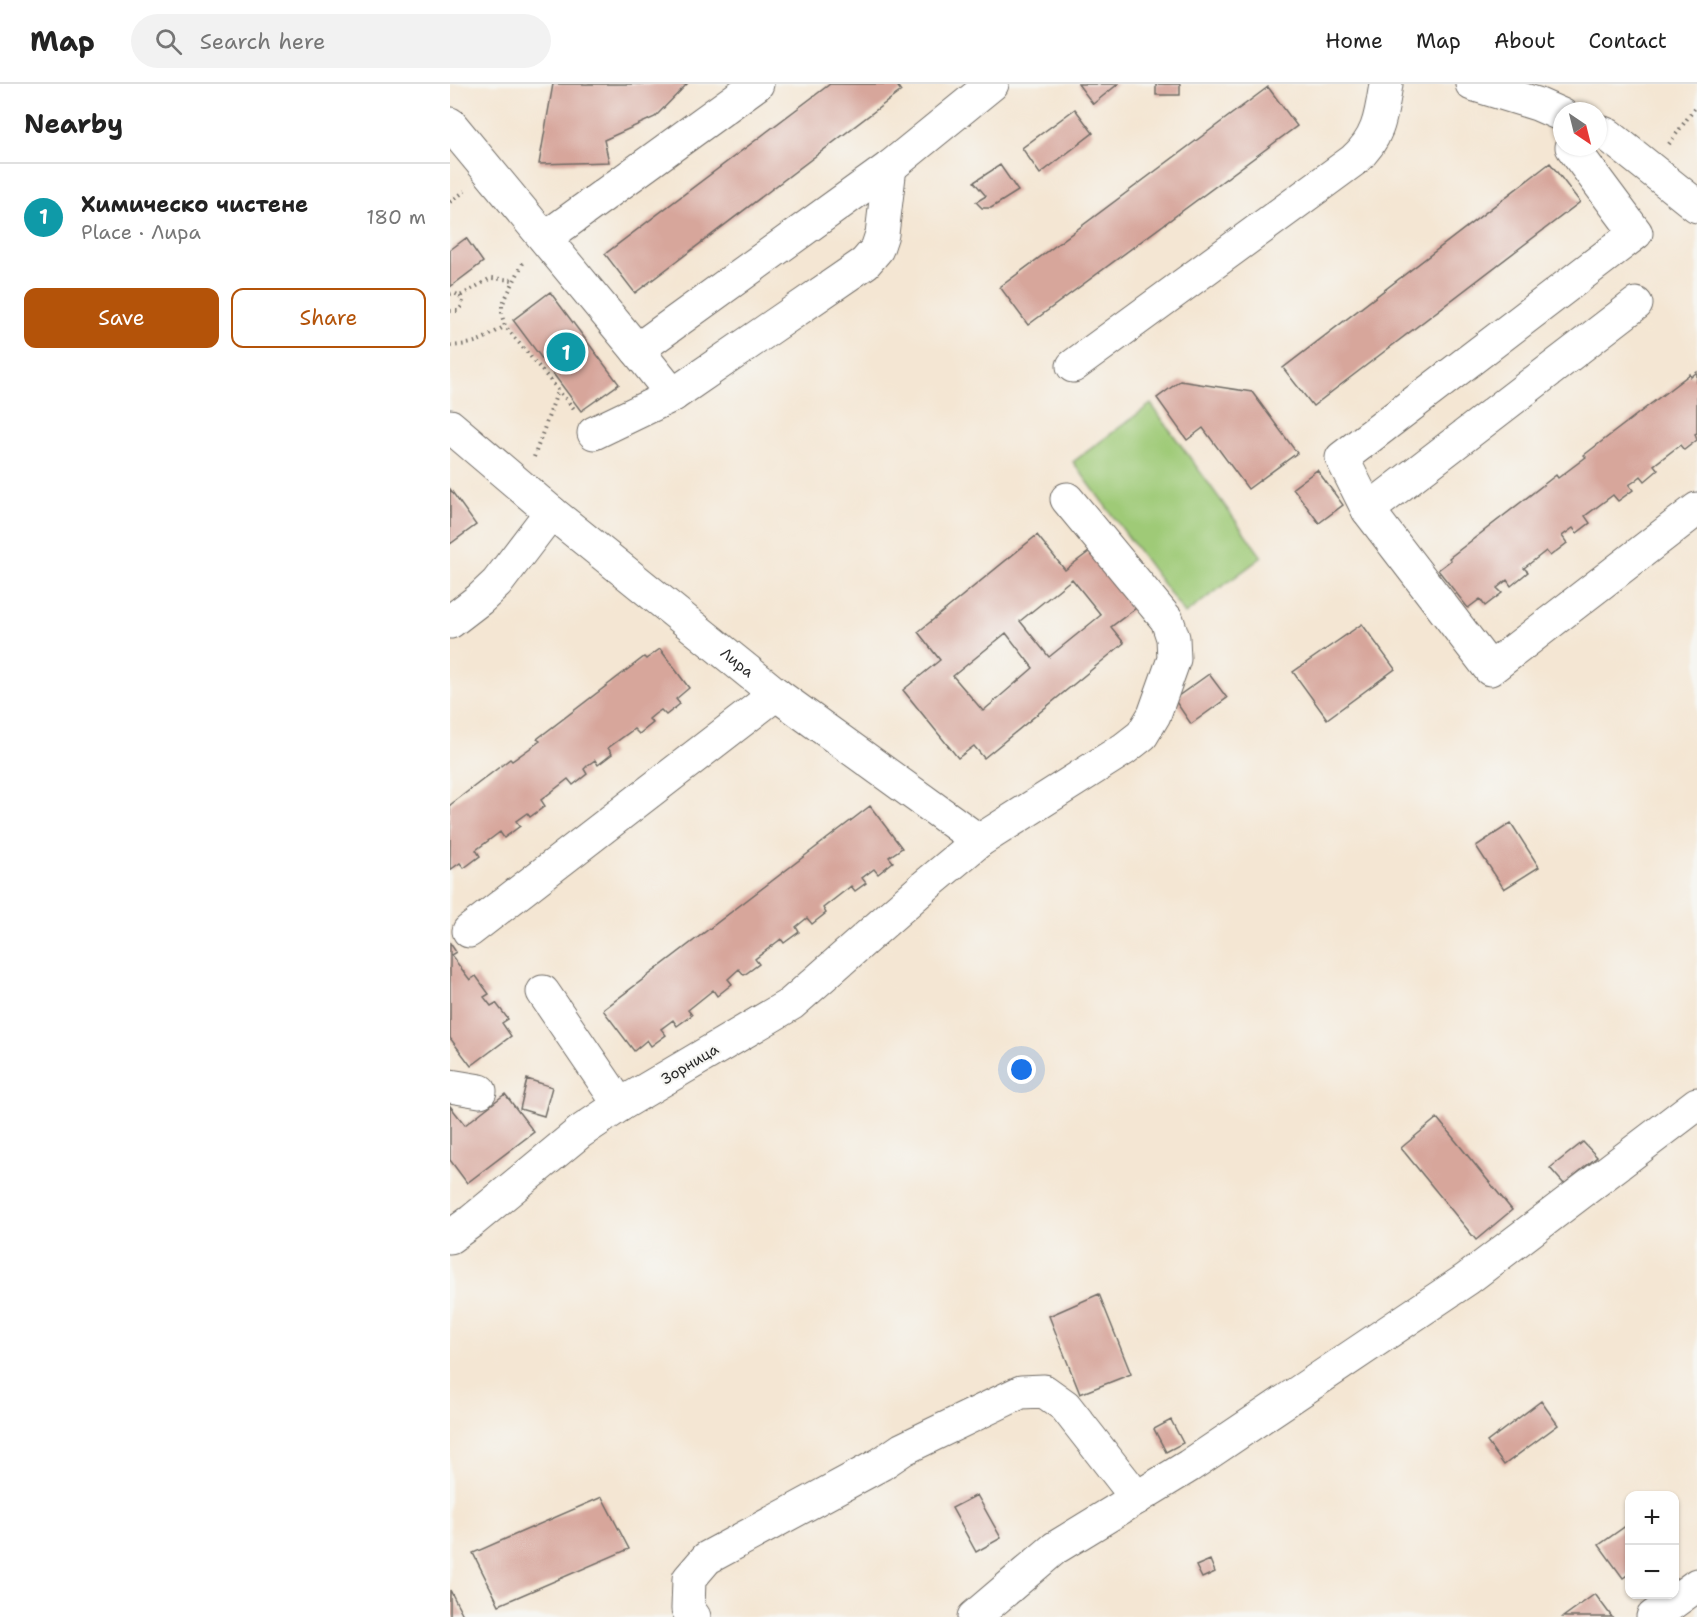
<!DOCTYPE html>
<html lang="en">
<head>
<meta charset="utf-8">
<style>
  body { margin:0; font-family:"Shantell Sans",sans-serif; background:#f2f2f2; color:#222 }
  .controls { position:absolute; right:18px; bottom:18px; display:grid; overflow:hidden; border-radius:12px; box-shadow:0 2px 4px #0004 }
  .controls button { width:54px; height:54px; display:grid; place-items:center; padding:0; border:0; border-bottom:2px solid #e0e0e0; background:#fff; color:#222; font:30px sans-serif }
  .compass { position:absolute; left:1103px; top:18px; width:54px; height:54px; border-radius:50%; background:#fff; box-shadow:0 2px 4px #0004; rotate:145deg }
  .you { position:absolute; left:572px; top:986px; width:21px; height:21px; margin:-15px; border:4px solid #fff; border-radius:50%; background:#1a73e8; box-shadow:0 0 0 9px #1a73e833 }
  .badge { display:grid; place-items:center; width:39px; height:39px; border-radius:50%; background:#b45309; color:#fff; font-size:20px; font-weight:700 }
  .pin { position:absolute; translate:-50% -50%; border:3px solid #fff; box-shadow:0 2px 6px #0006 }
  .list { margin:0; padding:0; list-style:none }
  h2 { display:flex; justify-content:space-between; align-items:center; height:78px; margin:0; padding:0 24px; font-size:26px }
  h2 small { font-size:20px; font-weight:400; color:#767676 }
  .list li { display:grid; grid-template-columns:39px 1fr auto; gap:18px; align-items:center; box-sizing:border-box; height:108px; padding:0 24px; border-top:2px solid #e0e0e0 }
  .list b { display:block; font-size:22px; white-space:nowrap }
  .list p { margin:0; font-size:20px; white-space:nowrap; color:#767676 }
  .list em { font-size:20px; font-style:normal; color:#767676 }
  .actions { display:flex; gap:12px; padding:18px 24px }
  .actions a { flex:1; padding:14px 0; border:2px solid #b45309; border-radius:12px; text-align:center; font-size:21px; color:#b45309 }
  .actions .main { background:#b45309; color:#fff }
  .icon { flex:none; width:33px; height:33px; fill:none; stroke:currentColor; stroke-width:2; stroke-linecap:round; stroke-linejoin:round }
  .map { position:relative; flex:none; width:1247px; height:1533px; overflow:hidden }
  header { display:flex; align-items:center; gap:36px; box-sizing:border-box; height:84px; padding:0 30px; background:#fff; border-bottom:2px solid #e0e0e0 }
  header strong { font-size:28px }
  nav { display:flex; gap:33px; margin-inline-start:auto; font-size:21px }
  .search { width:420px; height:54px; background:#f2f2f2; display:flex; align-items:center; gap:15px; box-sizing:border-box; padding:0 21px; border-radius:33px; color:#767676; font-size:22px }
  main { display:flex }
  aside { flex:1; background:#fff }
  .map>svg:first-child { display:block }
  .green { fill:#9fca77; stroke:#657a51; stroke-width:1.5 }
  .building { fill:#d7a69b; fill-rule:evenodd }
  .lines { fill:none; stroke-linecap:round; stroke-linejoin:round }
  .minor-casing { stroke:#716c66; stroke-width:35 }
  .path { stroke:#716c66; stroke-width:4; stroke-dasharray:1.5 4.5; stroke-linecap:butt }
  .minor { stroke:#fff; stroke-width:33 }
  .labels { text-anchor:middle; dominant-baseline:central; stroke-width:4.5; stroke-linejoin:round; paint-order:stroke }
  .street-label { font-size:15px; fill:#2b2b2b; stroke:#f6f6f2 }
</style>
</head>
<body>
<header>
<strong>Map</strong>
<div class="search"><svg class="icon" aria-label="search" viewBox="0 0 24 24"><circle cx="10" cy="10" r="6"/><path d="M15 15l6 6"/></svg>Search here</div>
<nav><a>Home</a><a>Map</a><a>About</a><a>Contact</a></nav>
</header>
<main>
<aside>
<h2>Nearby<small></small></h2>
<ul class="list">
<li><span class="badge" style="background:#0f9aa8">1</span><div><b>Химическо чистене</b><p>Place · Лира</p></div><em>180 m</em></li>
</ul>
<div class="actions"><a class="main">Save</a><a>Share</a></div>
</aside>
<div class="map">
<svg width="1247" height="1533" viewBox="0 0 1247 1533">
  <rect width="100%" height="100%" fill="#f6f6f2"/>
  <filter id="ink" filterUnits="userSpaceOnUse"><feTurbulence type="fractalNoise" baseFrequency=".0167" numOctaves="2"/><feDisplacementMap in="SourceGraphic" scale="12" xChannelSelector="R" yChannelSelector="G"/><feConvolveMatrix kernelMatrix="1 2 1 2 8 2 1 2 1" color-interpolation-filters="sRGB"/></filter>
  <filter id="wash" filterUnits="userSpaceOnUse"><feTurbulence type="fractalNoise" baseFrequency=".008" numOctaves="4" result="noise"/><feDisplacementMap in="SourceGraphic" scale="24" xChannelSelector="R" yChannelSelector="G"/><feGaussianBlur stdDeviation="1.35" result="paint"/><feColorMatrix in="noise" values="0 0 0 0 0 0 0 0 0 0 0 0 0 0 0 0 0 1.4 0 .05"/><feComposite in="paint" operator="in"/></filter>
  <g filter="url(#wash)">
    <rect width="100%" height="100%" fill="#f4e6d3"/>
    <path class="green" d="M701,320l111,153 -77,57 -112,-152z"/>
    <g id="blocks">
      <path class="building" d="M103,0h134l-32,33 -51,23 5,22 -70,2z
        M380,0h66l5,7 -266,202 -30,-39z
        M628,0h40l-25,20z
        M706,0h24v11h-24z
        M818,3l29,39 -269,199 -28,-38z
        M625,25l18,24 -53,41 -18,-26z
        M1100,79l30,39 -267,204 -30,-38z
        M550,81l18,26 -27,17h-9l-6,-6 10,-6 -12,-14z
        M16,154l17,24 -33,25v-37z
        M100,208l69,92 -38,27 -68,-91z
        M1247,288v61l-2,1 2,6 -13,10 -4,-5 -26,20 4,5 -13,11 -4,-5 -6,5 -6,4 4,5 -15,11 -5,-6 -28,21 5,7 -13,10 -4,-5 -11,8 5,7 -17,13 -4,-5 -22,17 4,4 -17,14 -4,-6 -10,8 5,5 -17,13 -5,-7 -12,9 -30,-38 13,-10 -2,-2 107,-83 2,3 28,-21 -2,-2 106,-81 1,3z
        M730,297l72,11 45,61 -49,36 -45,-61 -16,12 -30,-42z
        M867,386l26,35 -24,18 -26,-35z
        M0,405l26,36 -26,19z
        M587,451l28,35 29,-22 46,57 -29,22 13,16 -140,115 -10,-12 -16,12 -55,-68 37,-30 -22,-28zM622,495l29,36 -52,42 -29,-36zM556,549l27,35 -50,43 -30,-35z
        M912,540l33,45 -68,50 -34,-47z
        M210,565l29,39 -13,11 4,5 -14,11 -5,-5 -6,4 -6,5 4,4 -14,11 -5,-5 -26,19 4,6 -14,11 -3,-5 -7,5 -4,4 3,5 -14,11 -5,-6 -27,21 4,6 -15,11 -3,-4 -11,8 4,5 -16,12 -4,-6 -24,18 4,6 -16,12 -4,-5 -10,7v-65l60,-46 2,2 28,-20 -3,-2 107,-82 2,2z
        M759,590l18,24 -36,26 -17,-25z
        M420,722l32,42 -13,9 4,5 -15,12 -4,-5 -12,9 4,5 -11,8 -4,-5 -28,22 3,5 -14,11 -5,-6 -5,4 -6,5 3,5 -15,11 -3,-4 -26,20 4,5 -15,11 -5,-6 -11,10 4,5 -15,12 -4,-6 -25,20 4,5 -15,11 -4,-6 -12,9 5,6 -15,11 -4,-6 -13,11 -31,-41z
        M1061,739l28,44 -35,22 -28,-43z
        M0,859l6,9 -5,3 19,25 6,-4 13,18 -5,3 7,9 5,-3 12,16 -6,4 9,13 -40,30 -21,-28z
        M77,995l25,8 -8,29 -24,-7z
        M55,1010l29,38 -67,51 -17,-23v-54l15,19z
        M987,1034l75,92 -36,30 -75,-92z
        M1133,1058l14,15 -33,27 -14,-16z
        M649,1210l32,80 -51,20 -31,-78z
        M1091,1317l17,24 -54,40 -17,-23z
        M721,1336l12,23 -17,9 -12,-23z
        M527,1411l24,43 -25,14 -24,-44z
        M152,1413l27,52 -130,56 -26,-52z
        M1180,1439v50l-7,5 -24,-33z
        M760,1476l5,12 -13,6 -6,-12z
        M0,1506l14,27h-14z
        M1145,1510l17,23h-49z"/>
    </g>
  </g>
  <g filter="url(#ink)">
    <use href="#blocks" fill-opacity="0" stroke="#716c66" stroke-width="1.5"/>
    <g class="lines">
      <g class="minor-casing">
        <g id="minor">
          <path d="M1022,0l65,20 25,11"/>
          <path d="M0,40l187,226"/>
          <path d="M1148,47l10,4 89,71"/>
          <path d="M1122,63l64,86 -294,225 26,52 122,159 207,-160"/>
          <path d="M95,154l212,-154"/>
          <path d="M623,282l281,-206c25,-22 27,-44 32,-76"/>
          <path d="M223,311l-36,-45 253,-183 102,-83"/>
          <path id="s1" d="M0,342l101,86 225,182 203,147 -54,45 -134,118 -171,101 -40,27 -108,89 -22,16"/>
          <path d="M144,349l79,-38 192,-132 12,-14 5,-15 8,-67"/>
          <path d="M918,426l268,-206"/>
          <path d="M0,538l30,-23 17,-16 54,-71"/>
          <path d="M529,757l145,-92 18,-14 12,-20 20,-56 -1,-21 -6,-18 -100,-121"/>
          <path d="M19,847l307,-237"/>
          <path d="M93,908l77,113"/>
          <path d="M0,1002l30,5"/>
          <path d="M244,1533l-6,-8 1,-30 18,-21 174,-94 22,-15 118,-57 23,-1 21,15 72,92"/>
          <path d="M524,1533l81,-69 134,-82 278,-187 230,-175"/>
          <path d="M1203,1533l44,-32"/>
        </g>
      </g>
      <path class="path" d="M1219,60l28,-39
        M0,118l15,-11
        M73,179l-21,42v11l3,10 70,84
        M0,210l4,-1 6,3 31,-18 23,2
        M0,227h8l4,-5 1,-6 -3,-4
        M0,262c26,-2 33,-6 55,-20
        M84,373l24,-67"/>
      <use href="#minor" class="minor"/>
    </g>
  </g>
  <g class="labels">
    <g class="street-label">
      <text stroke="none"><textPath href="#s1" startOffset="372">Лира</textPath></text>
      <text transform="translate(240 980) rotate(-31)">Зорница</text>
    </g>
  </g>
</svg>
<div class="controls">
<button>+</button>
<button>−</button>
</div>
<svg class="compass" viewBox="-18 -18 36 36"><path d="M0-13l5 13h-10z" fill="#e53935"/><path d="M0 13l5-13h-10z" fill="#767676"/></svg>
<div class="you"></div>
<div class="pin badge" style="left:116px;top:268px;background:#0f9aa8">1</div>
</div>
</main>
</body>
</html>
